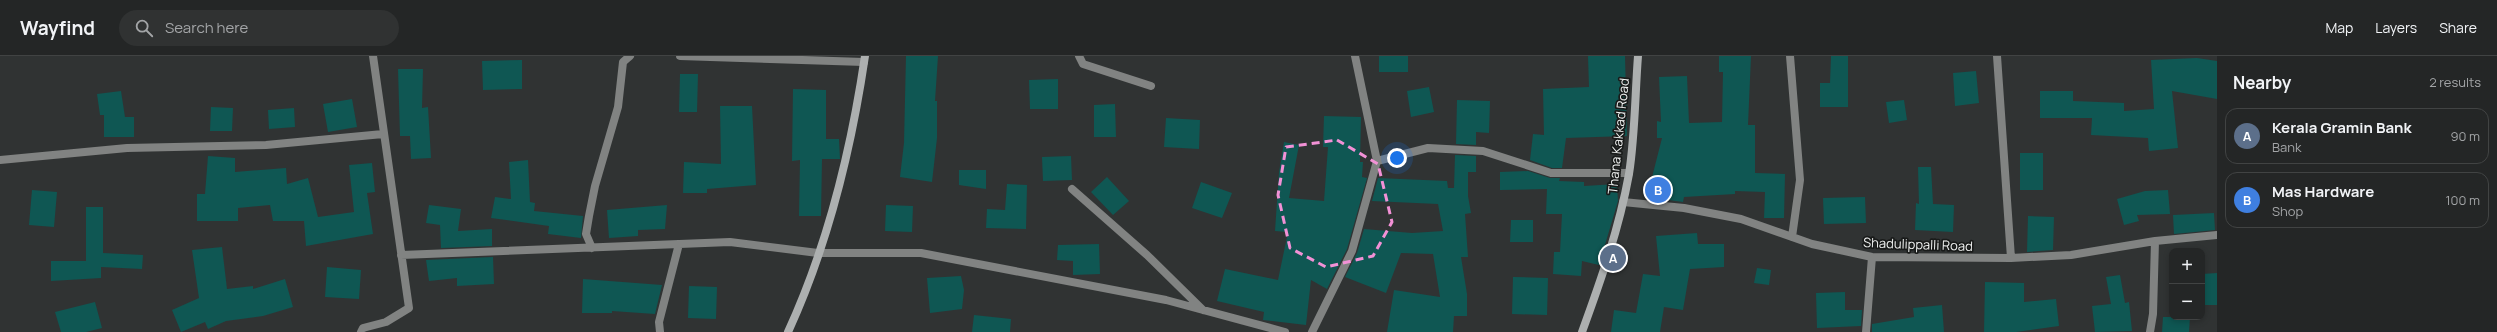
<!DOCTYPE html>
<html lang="en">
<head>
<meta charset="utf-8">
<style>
  body { margin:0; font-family:Manrope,sans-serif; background:#303232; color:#f1f3f6 }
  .controls { position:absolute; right:12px; bottom:12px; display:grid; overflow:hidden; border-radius:8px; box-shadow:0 2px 6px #0003 }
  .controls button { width:36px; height:36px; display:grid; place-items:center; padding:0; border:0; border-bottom:1px solid #414343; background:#242626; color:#f1f3f6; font:20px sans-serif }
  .you { position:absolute; left:1397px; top:102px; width:14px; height:14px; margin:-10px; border:3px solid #fff; border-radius:50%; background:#1a73e8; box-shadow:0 0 0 6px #1a73e833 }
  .badge { display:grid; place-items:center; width:26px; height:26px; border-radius:50%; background:#db2777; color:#fff; font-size:13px; font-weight:700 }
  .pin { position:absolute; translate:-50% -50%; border:2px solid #fff; box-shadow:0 1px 4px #0006 }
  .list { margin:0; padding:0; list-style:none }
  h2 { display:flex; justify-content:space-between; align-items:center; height:52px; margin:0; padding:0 16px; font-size:17px }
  h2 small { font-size:13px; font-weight:400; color:#a3a5a7 }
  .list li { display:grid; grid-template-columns:26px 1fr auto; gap:12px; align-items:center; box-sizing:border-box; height:56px; margin:0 8px 8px; padding:0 8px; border:1px solid #414343; border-radius:12px }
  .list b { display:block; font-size:15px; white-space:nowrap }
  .list p { margin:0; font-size:13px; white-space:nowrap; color:#a3a5a7 }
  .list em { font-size:13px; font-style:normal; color:#a3a5a7 }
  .icon { flex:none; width:22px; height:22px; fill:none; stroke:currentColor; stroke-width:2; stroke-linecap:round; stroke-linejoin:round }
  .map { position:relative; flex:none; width:2217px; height:276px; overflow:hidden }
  header { display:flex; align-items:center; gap:24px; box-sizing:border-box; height:56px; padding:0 20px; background:#242626; border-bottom:1px solid #414343 }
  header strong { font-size:19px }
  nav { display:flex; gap:22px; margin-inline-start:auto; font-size:14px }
  .search { width:280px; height:36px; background:#303232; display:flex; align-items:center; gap:10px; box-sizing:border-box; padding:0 14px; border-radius:22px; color:#a3a5a7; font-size:15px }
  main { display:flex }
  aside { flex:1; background:#242626 }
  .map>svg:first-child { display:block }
  .building { fill:#0f5753 }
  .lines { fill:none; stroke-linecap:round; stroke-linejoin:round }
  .street { stroke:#818382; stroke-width:8 }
  .secondary { stroke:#adb0b0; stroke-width:8 }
  .marked { fill:none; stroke:#f291d6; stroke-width:3; stroke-dasharray:8 5; stroke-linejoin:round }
  .labels { text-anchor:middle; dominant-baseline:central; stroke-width:3.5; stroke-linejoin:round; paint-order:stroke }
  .street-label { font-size:13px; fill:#f0f2f1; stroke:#191b1a }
</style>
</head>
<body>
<header>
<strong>Wayfind</strong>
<div class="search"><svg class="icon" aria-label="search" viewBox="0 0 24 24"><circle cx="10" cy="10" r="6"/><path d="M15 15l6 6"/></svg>Search here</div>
<nav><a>Map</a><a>Layers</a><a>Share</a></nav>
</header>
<main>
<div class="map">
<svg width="2217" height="276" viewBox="0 0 2217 276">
  <rect width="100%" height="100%" fill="#303333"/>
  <path class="building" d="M906,0h32l-3,45h2v37l-5,44 -32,-5 4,-34z
    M1379,0h29v16h-29z
    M1588,0h37l2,80 -61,2 -4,30h-10l-22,-8 3,-26 11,1 -1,-46 46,-2z
    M1719,0h32l-3,69h7v48l30,1 -1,44h-20l1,-26 -30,-1v3l-51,3 -1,5 -36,-5 15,-59h-5v-17l4,1 -2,-45 28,-1 2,47 33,-1 1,-50h-4z
    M1831,0h17v51h-28v-24h10z
    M2197,2l20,3v38l-45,-8 6,57 -29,3 -1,-13 -57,-3 1,-17h-52v-27h33v10l51,2v8l30,-2 -3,-49z
    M522,4v29l-39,1 -1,-29z
    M398,13h25l-1,39 6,-1 3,51 -20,1 -1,-23h-10z
    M1976,15l3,32 -24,3 -2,-33z
    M680,18h18l-1,38h-18z
    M1058,23v30h-28l-1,-29z
    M1429,31l5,25 -23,5 -4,-26z
    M793,33l33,1v49h13l1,20h-18l-1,57h-22l1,-56 -8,1z
    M121,35l4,26h9v20h-30v-22h-4l-3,-21z
    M352,43l5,28 -29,5 -5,-28z
    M1457,44l33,1 -1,32 -13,-1v13l-20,-1z
    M1904,44l3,20 -18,3 -3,-21z
    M1115,48l1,33h-22v-32z
    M720,50h32l4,79 -49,4v4h-24l1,-31 37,2z
    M211,51l22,1 -1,23h-22z
    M294,52l1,19 -26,2 -1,-19z
    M1324,60l37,1 -1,45h3l-1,15 5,1 -20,71 -20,40 -16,-9 -5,45 -43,-5 1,-8 -47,-11 8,-32 53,11 10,-48 -13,-1 4,-59 5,-30 15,3 -10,53 35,3 4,-54h-5z
    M1166,62l34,2 -1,29 -35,-2z
    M2020,97h23v37h-23z
    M1455,99l21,1v16h-8v24l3,17 -6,1 3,43h-7l6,37v22h-13l-1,16h-66l7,-42 46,7 -7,-43 -32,-1 -15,40 -41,-16 12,-24 7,-24 48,4 31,-2 -5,-27 -66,-3 6,-23 69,3 1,7h6z
    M208,100l27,2v14l51,-4 1,16 21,-6 10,39 36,-5 -5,-47 23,-2 3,29 -8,1 6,41 -67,12 -2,-25h-31l-3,-16 -32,3v13h-41v-27h8z
    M1071,100l1,24 -29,1 -1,-24z
    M528,104l2,42 5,1 -1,8 49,5 -2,22 -33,-4 1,-8 -58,-8 4,-21 16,2 -2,-37z
    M1918,111h13l2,37 21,1 -1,27 -38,-2 1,-27 3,1z
    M959,114h27v19l-27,-4z
    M1528,115l22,7h10l-1,3 25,1v4l33,-2 1,17 -19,64 -17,-4 -1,15 -28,-2 1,-22h6l2,-38h-16l1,-25 -47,1v-18z
    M1107,121l22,24 -16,14 -22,-23z
    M1201,126l31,11 -10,25 -30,-10z
    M1007,128l20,1 -1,44 -40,-1 1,-19 18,1z
    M32,134l25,2 -3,35 -25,-2z
    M2168,134l2,24 -33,1 2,6 -15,4 -7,-26 28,-8z
    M1865,141l1,26 -42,1 -1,-26z
    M429,149l32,4 -3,22 34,-2v17l-51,2 -1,-23 -14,-2z
    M667,149l-2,24 -27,1v6l-29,2 -2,-28z
    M886,149l27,1 -1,26 -27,-1z
    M86,151h17v46l40,2 -1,14 -41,-2v11l-50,3v-20h35z
    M2214,157l1,17 -41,4 -1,-19z
    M2028,160l26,1 -1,33 -26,2z
    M1511,164h22v22h-23z
    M1697,177l1,11h26v23l-34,2 -7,41 -19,-3 -4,25h-49l3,-22 22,3 7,-39 17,2 -4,-40z
    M1099,188l1,30 -27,1v-14l-16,-1 1,-15z
    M222,191l5,42 26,-3v3l32,-10 8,28 -30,9 -37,5 -18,8 -3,-7 -24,10 -9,-22 27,-12 -7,-48z
    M493,201l1,27 -37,2v-8l-28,3 -3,-21z
    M327,211l34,3 -2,29 -34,-2z
    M1757,212l14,2 -2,15 -15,-2z
    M2217,217v32h-15v-31z
    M2120,219l5,28 4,-1 3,29 -37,1 -3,-26 19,-2 -5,-27z
    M961,220l3,14 -2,19 -32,4 -3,-35z
    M1513,221l35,1 -1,37 -35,-1z
    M583,223l79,6 -7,29 -43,-3v2h-30z
    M1985,226l39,1v19l32,-3 3,27 -43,6h-32z
    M689,230l28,1 -1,32 -28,-1z
    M1845,236v18h17l-1,16 -44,2 -1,-35z
    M95,246l7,26 -16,4h-25l-6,-20z
    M1942,249l2,27h-72v-8l42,-7 -1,-9z
    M974,259l37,4 -1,13h-38z
    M2163,261h27l-1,15h-27z"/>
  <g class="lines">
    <path class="street" d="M680,0l184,6
      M1079,0l4,8 68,22
      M1355,0l22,105
      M1790,0l10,124 -8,57
      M1997,0l14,202
      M0,104l127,-12 139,-3 117,-11
      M1072,133l75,66 56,55
      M1623,146l61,6 57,11 71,25 60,13 139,1 60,-3 84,-14 62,-6
      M592,192l-6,-14 3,-18 6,-30 23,-79 5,-45 7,-6
      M401,199l329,-13 88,11h103l245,47 119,32
      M361,276l2,-4 23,-6 23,-14 -36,-252
      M660,276l-1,-10 20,-78
      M1312,276l40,-81 25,-90 51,-13 55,3 68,22h78
      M1866,276l6,-75
      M2150,276l3,-18 2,-73"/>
    <path class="secondary" d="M788,276c40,-87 63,-181 77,-276
      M1582,276c19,-52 37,-103 47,-158 6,-38 6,-79 9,-118"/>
  </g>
  <path class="marked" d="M1337,84l41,24 14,58 -19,34 -47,11 -36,-19 -12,-53 8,-48z"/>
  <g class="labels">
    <g class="street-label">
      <text transform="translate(1618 80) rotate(-84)">Thana Kakkad Road</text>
      <text transform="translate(1918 188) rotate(2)">Shadulippalli Road</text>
    </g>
  </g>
</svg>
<div class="controls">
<button>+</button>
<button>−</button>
</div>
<div class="you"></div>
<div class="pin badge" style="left:1613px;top:202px;background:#5c6f8a">A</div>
<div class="pin badge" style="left:1658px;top:134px;background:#3f7fe0">B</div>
</div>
<aside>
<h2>Nearby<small>2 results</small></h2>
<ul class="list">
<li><span class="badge" style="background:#5c6f8a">A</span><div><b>Kerala Gramin Bank</b><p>Bank</p></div><em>90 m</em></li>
<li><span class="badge" style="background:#3f7fe0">B</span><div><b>Mas Hardware</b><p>Shop</p></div><em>100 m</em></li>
</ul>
</aside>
</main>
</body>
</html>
